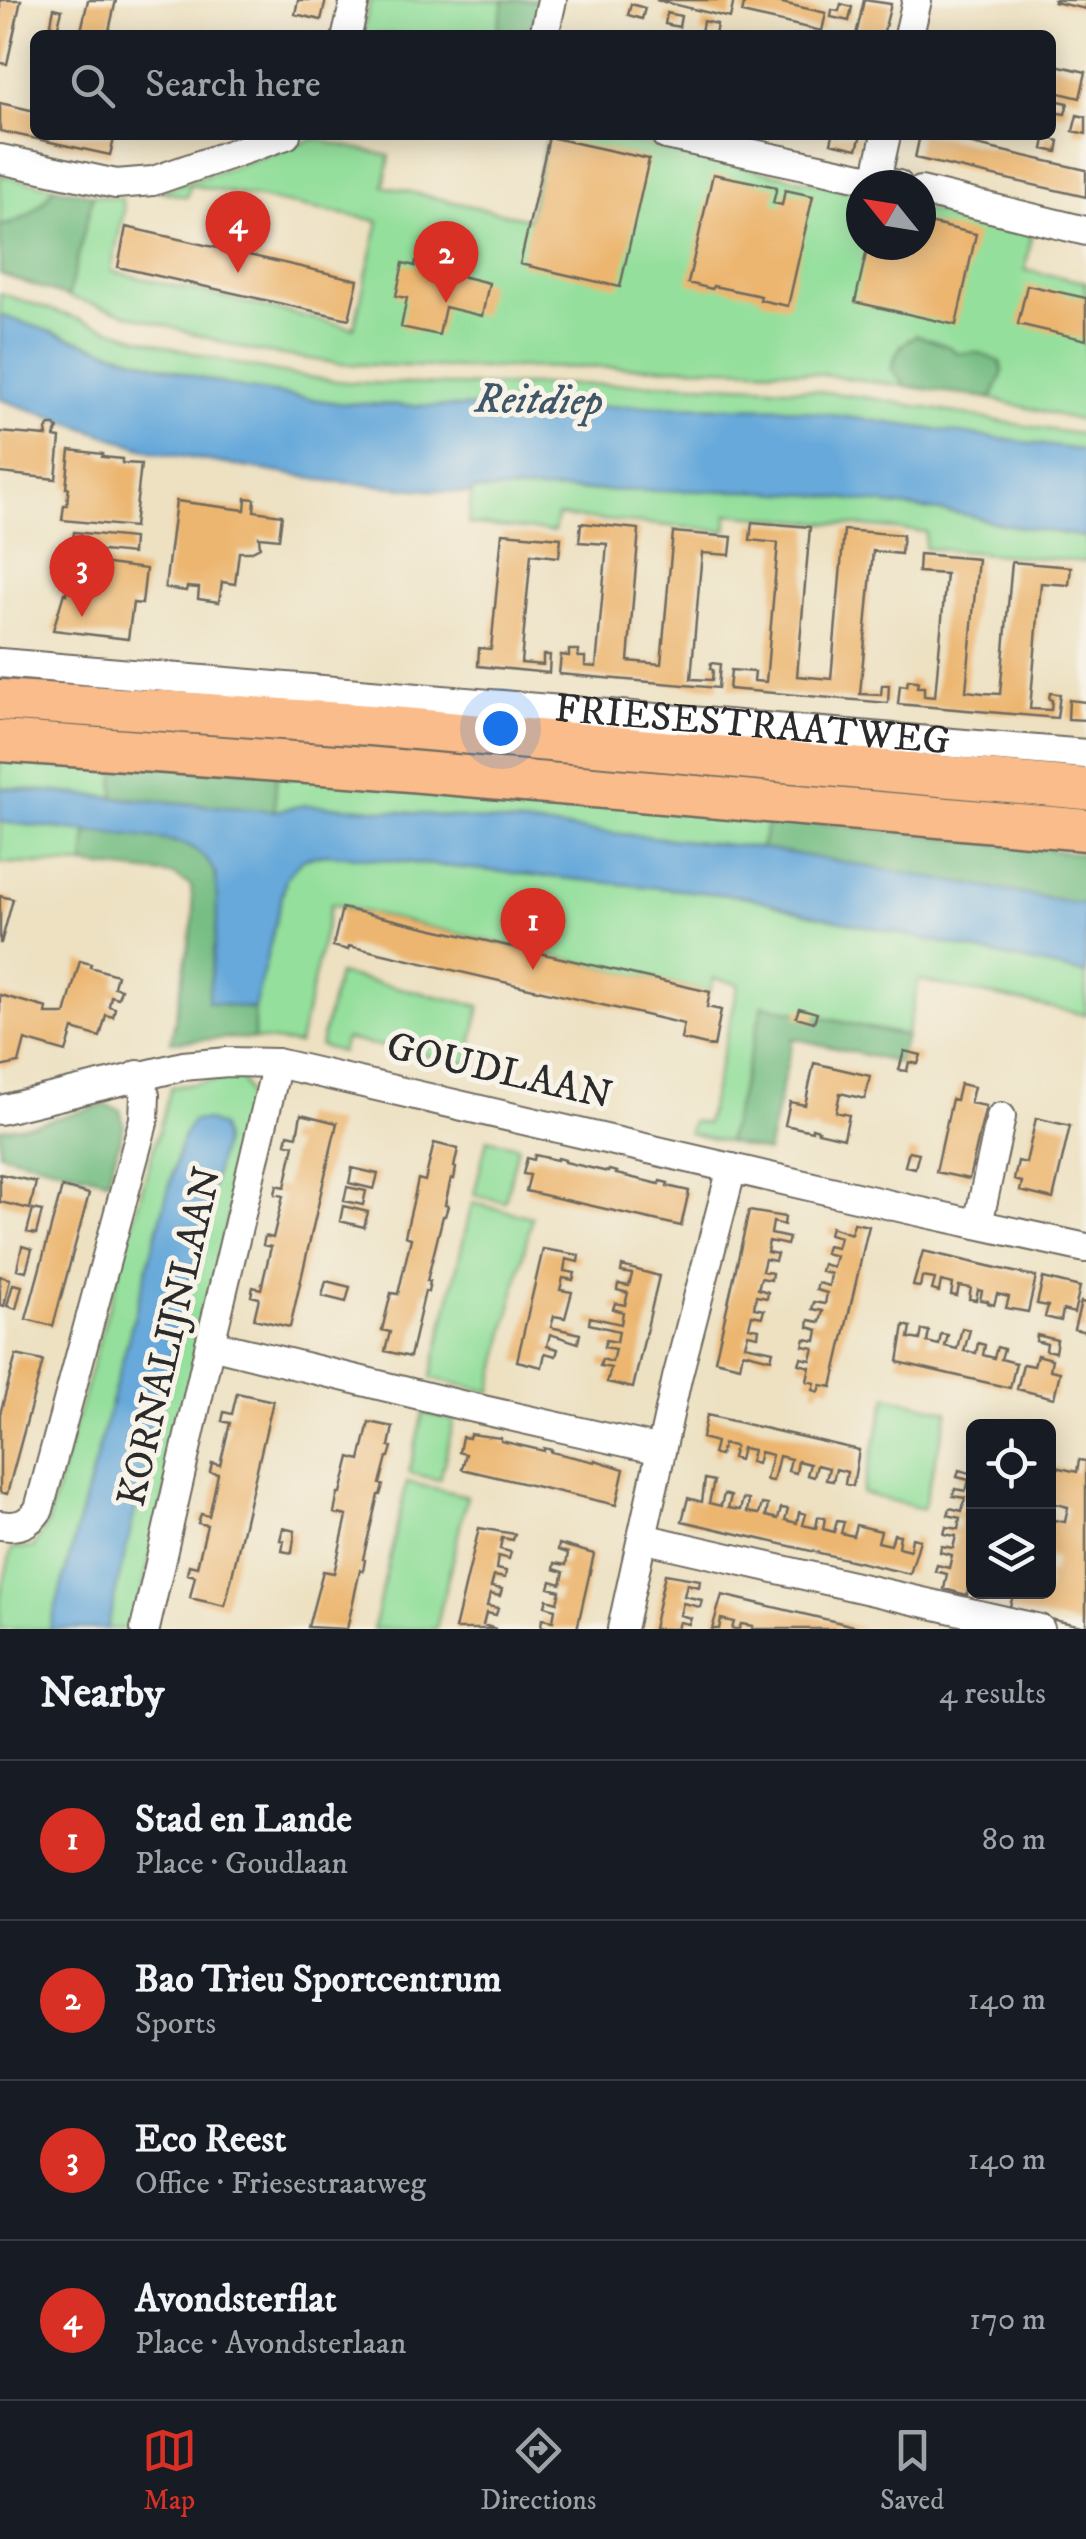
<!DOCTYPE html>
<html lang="en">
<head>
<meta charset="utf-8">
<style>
  body { margin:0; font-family:"IM FELL DW Pica",serif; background:#20242c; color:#f1f3f6 }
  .controls { position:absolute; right:30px; bottom:30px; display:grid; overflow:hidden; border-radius:15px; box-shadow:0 5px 25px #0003 }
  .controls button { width:90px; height:90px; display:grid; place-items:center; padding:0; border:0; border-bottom:2px solid #363941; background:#171b24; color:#f1f3f6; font:50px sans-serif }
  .compass { position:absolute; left:846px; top:170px; width:90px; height:90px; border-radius:50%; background:#171b24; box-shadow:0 5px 25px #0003; rotate:300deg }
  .you { position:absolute; left:500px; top:728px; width:35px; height:35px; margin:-25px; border:8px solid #fff; border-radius:50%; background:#1a73e8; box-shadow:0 0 0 15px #1a73e833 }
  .badge { display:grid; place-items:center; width:65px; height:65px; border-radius:50%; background:#d93025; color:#fff; font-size:32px; font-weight:700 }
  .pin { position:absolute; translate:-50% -82px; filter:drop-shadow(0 2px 5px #0008) }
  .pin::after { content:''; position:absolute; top:52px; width:35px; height:30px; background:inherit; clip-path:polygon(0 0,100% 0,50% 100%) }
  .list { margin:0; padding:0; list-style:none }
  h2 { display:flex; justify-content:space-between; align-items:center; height:130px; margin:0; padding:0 40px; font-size:42px }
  h2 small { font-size:32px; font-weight:400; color:#9ea1a6 }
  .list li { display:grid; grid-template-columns:65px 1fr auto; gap:30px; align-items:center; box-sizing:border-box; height:160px; padding:0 40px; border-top:2px solid #363941 }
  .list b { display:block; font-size:38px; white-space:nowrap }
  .list p { margin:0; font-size:32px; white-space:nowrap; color:#9ea1a6 }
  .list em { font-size:32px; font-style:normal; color:#9ea1a6 }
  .icon { flex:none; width:55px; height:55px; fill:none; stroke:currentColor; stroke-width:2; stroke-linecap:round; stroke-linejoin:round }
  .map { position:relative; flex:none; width:1086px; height:1629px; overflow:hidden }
  .search { position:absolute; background:#171b24; box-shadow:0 5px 25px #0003; left:30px; right:30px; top:30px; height:110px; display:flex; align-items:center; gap:25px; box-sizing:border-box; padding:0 35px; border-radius:15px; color:#9ea1a6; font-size:38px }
  .sheet { height:770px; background:#171b24 }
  nav { display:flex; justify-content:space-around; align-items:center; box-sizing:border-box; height:140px; border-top:2px solid #363941; background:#171b24; font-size:28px; color:#9ea1a6 }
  nav a { display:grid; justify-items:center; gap:5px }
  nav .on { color:#d93025 }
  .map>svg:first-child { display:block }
  .green { fill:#94df9c; stroke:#608564; stroke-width:2.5 }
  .forest { fill:#77be84; stroke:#517458; stroke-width:2.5 }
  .water { fill:#66a9da; stroke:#486a82; stroke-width:2.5 }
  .building { fill:#ecb66f }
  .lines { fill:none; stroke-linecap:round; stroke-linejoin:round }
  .minor-casing { stroke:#6f6b60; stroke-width:32 }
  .highway-casing { stroke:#6f6b60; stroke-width:45 }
  .minor { stroke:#fff; stroke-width:28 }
  .highway { stroke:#f9bc8a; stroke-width:40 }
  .labels { text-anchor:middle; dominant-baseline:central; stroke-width:10; stroke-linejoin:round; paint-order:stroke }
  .street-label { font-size:40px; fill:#2b2b2b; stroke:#f7f3e8 }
  .water-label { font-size:42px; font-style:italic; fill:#405768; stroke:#f7f3e8 }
</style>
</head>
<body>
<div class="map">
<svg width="1086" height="1629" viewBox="0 0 1086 1629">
  <rect width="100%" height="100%" fill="#f7f3e8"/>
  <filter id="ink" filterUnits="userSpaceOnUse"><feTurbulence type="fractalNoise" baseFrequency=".01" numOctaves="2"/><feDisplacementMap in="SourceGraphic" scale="20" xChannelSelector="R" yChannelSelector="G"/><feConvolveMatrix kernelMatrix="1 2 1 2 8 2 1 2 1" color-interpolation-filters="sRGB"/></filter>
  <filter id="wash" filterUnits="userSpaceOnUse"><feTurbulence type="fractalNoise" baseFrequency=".0048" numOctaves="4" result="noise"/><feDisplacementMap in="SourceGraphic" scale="40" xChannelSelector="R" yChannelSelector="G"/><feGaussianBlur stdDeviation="2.25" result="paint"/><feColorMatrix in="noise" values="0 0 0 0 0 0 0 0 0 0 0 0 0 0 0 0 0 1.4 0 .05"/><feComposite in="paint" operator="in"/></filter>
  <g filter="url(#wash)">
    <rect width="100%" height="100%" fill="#ede1c2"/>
    <path class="green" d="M370,0h134l-8,35h-134z
      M547,135h52l262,58v52h60v-37l111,26 -7,36 61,12v140l-99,-24 6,-2 -36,-43 -9,-7 -46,-2 -7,13 -3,12 13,17 -118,-16 -101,-3 -227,1 -117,-4 -93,-14 -181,-53 25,-102 29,4 2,11 -13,61 243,57 25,-107 -189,-36 -3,12 -26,-6 153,-52 76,17 -6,30 144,33z
      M0,175l54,12c-12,20 -29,35 -54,39z
      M0,293c111,37 221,75 337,88 25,3 51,2 76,3 124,5 249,-6 373,4 101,8 200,34 300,47v16l-302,-43 -127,-2 -199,1 -120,-4 -97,-15 -44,-11 -106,-32 -91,-30z
      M472,490l280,1 63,4 148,19 38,10 85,13v25l-161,-14 1,-16 -198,-18 -2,17 -169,-15 -3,16 -86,-8z
      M0,753l116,7 -2,37 -114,-10z
      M277,771l492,46 -8,31 -399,-40 -57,-3 -31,6z
      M0,822l87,10 -3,33 -84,-2z
      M326,854l423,43 56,16 281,61v41l-167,-35 -13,56 -143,-31 -36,137 -38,-9 3,-12 14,3 33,-140 -25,-6 -4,13h-6l-373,-87 -32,140 -45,-5v-31l33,-132 16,-17z
      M338,974l142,32 -12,58 -123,-25 -4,13 -21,-6z
      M241,1077l13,31 -120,521h-27l50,-215 25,-275 -132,490h-50v-32l12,-49h21l14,-24 124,-437z
      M487,1139l31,7 -13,56 -31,-7z
      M472,1203l60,14 -41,175 -60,-14z
      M887,1396l61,15 -25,98 -61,-16z
      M423,1413l31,7 -14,60 -31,-7z
      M407,1482l60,14 -31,133h-63z"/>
    <path class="forest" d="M504,0h35l-8,35h-35z
      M54,187l39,8 -25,102 -68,-23v-48c25,-4 42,-19 54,-39z
      M916,335l32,11 9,7h23l20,9 3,10 -10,24 -6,2 -82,-12 -13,-17c4,-18 9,-25 24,-34z
      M116,760l161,11 -3,40 -160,-14z
      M769,817l317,37v51l-325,-57z
      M87,832c30,3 72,2 100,13 10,4 23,16 27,26 10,22 -3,104 -6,131l46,7v30l-26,-1 -57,4 23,-126 -3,-30 -17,-11 -90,-10z
      M763,1005l143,31 -7,27 -106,-25 -26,114 -40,-10z
      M105,1105l15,5 4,15 -16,55 -108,-27v-24l38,-6z"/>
    <path class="water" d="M0,315l91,30 106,32 44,11 97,15 120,4 199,-1 127,2 302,43v86l-85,-13 -38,-10 -148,-19 -63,-4 -280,-1 -1,4 -142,-13 -175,-29 -154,-53z
      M0,788l274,23 31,-6 57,3 399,40 325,57v69l-281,-61 -56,-16 -423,-43 -23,5 -16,17 -33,133 -46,-7 9,-82 -1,-46 -10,-15 -16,-13 -23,-6 -167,-18z
      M206,1120l15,7 2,14 -116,488h-57l132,-490 10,-18z"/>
    <g id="blocks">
      <path class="building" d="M0,0h21l-14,64 -7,-1z
        M88,0h28l-8,35h-28z
        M298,0h28l-5,20 -26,-6z
        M656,0h78l-4,18z
        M745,0h24l57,13 -4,18 -80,-18z
        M864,0l27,4 -8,31h-27z
        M1054,0h32v9l-32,-7z
        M631,4l14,4 -3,11 -14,-4z
        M841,4l11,3 -3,14 -18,-4 1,-7 7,1z
        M54,8l8,2 -6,25 -7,-2z
        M667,13l14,3 -2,11 -14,-3z
        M703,21l14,3 -2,11 -14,-2z
        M1051,64l35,8 -6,26 -29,-7z
        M1054,100l14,3 -3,11 -13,-2z
        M0,103l35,8v24h80l-5,20 -110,-24z
        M1077,115l9,2v17l-13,-3z
        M833,135h28l-4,14 -26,-6z
        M920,135h13l153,35v27l-171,-39z
        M1046,135h7l-1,4 7,2 -2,11 -14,-3z
        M549,137l100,22 -29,128 -100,-23z
        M713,174l64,13 -4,16 9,2 3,-15 28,6 -25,110 -28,-6 1,-4 -48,-10 -1,3 -24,-6z
        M921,221l55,13 -20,91 -101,-23 13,-57h53z
        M126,227l232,53 -9,39 -231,-52z
        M416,261l38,9 -1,4 36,9 -7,33 -37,-9 -6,28 -38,-8 6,-29 -11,-2 7,-33 12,3z
        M1027,285l59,13v42l-68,-16z
        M50,425h5l3,4 -4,8 6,1 -4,41 -56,-6v-41l47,4 -1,-6z
        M70,450l33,4 -1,3 20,2v4l19,1 -7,63 -72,-7 2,-15h3l1,-11 1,-6h-3z
        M246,498l9,1 -1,12 28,4 -3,24 -20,-2 1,10 -10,5h-11l-4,32 -13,-2 -3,20 -21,-3 1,-11 -12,-1 -1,4 -21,-3 11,-87 69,9z
        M752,522l58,5 -13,149 34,3 13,-149 59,5 -2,19 -28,-3 -13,143 21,1 1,-10h7l-1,18 -159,-14 2,-19 24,2 -1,9 12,1 12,-139 -28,-3z
        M581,523l58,6 -11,132 21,2 12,1 12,-132 59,5 -2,18 -28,-2 -3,32 -8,94 21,1 1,-10 -3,-1 1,-6 9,1 -2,24 -159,-14 2,-19 8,1v-6h10l-1,7h7v9l11,1 11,-123 -28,-2z
        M74,532l59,6 -1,16 -60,-6z
        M502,533l59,5 -2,19 -28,-3 -10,109 22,2v-10h7l-1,18 -71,-7 1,-18 12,1z
        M919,554l59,5 -12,132 17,2 17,1 12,-132 59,5 -2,18 -28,-2 -11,126 21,1 1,-10 -3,-1 1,-6 10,1 -3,24 -159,-14 2,-19 7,1 1,-6 10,1 -1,6h7v9l11,1 11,-123 -28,-2z
        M63,558l83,11 -4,35 -9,-1 -5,36 -75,-9 11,-37 2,1 2,-16h-4z
        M1069,700l17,2v18l-18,-1z
        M0,896l13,3 -12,44h-1z
        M342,908l368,84 -3,15 14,3 -7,37 -33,-8 3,-15 -335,-78 -1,4 -15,-4z
        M80,961l11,3 -1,3 27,8 -3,12 7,2 -3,9 -7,-2 -2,10 6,2 -2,9 -7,-2 -6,22 -27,-8 -7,23 -41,-12 -6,23 -19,4v-72l47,13 -1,6h19z
        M799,1008l18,5 -3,9 -18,-5z
        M904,1051l17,4 -3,9 -9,-2 -2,9 -8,-1z
        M814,1063l56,13 -5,23 -25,-6 -4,19 13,3 -5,23 -26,-6 1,-2 -7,-2v3l-27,-6 5,-23 15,3z
        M960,1084l14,3 -4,16 16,3 -17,73 -33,-7 16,-73 4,1z
        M301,1114l36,9 -47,204 -36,-8 5,-21 -8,-2 2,-9 8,2 10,-42 -8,-2 2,-9 8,2 10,-42 -8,-2 2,-9 8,2 9,-42 -8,-2 2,-9 9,2z
        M1036,1118l34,8 -17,73 -33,-8 2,-9 -8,-2 4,-19 8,2z
        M434,1143l24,6 -4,18 2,1 -2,11 -3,-1 -6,27 3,1 -3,10h-2l-16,65h3l-2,11 -3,-1 -15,66 -25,-6 5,-19 -8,-2 9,-37 7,1 13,-56 -6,-2 9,-38 4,-19 7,2z
        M909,1151l10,2 -4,15 -10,-2z
        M535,1155l22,5 1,-2 7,2v2l43,10 1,-2 8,2 -1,2 43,10 1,-3 8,2 -1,3 22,5 -8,35 -155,-35 4,-16 -7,-1 4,-16 7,2z
        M352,1168l26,6 -4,15 -25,-6z
        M0,1174l36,8 -6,27 -30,-7z
        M62,1187l27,7 -36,132 -27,-7z
        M347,1187l19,4 -3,14 -19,-4z
        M343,1206l25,6 -4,15 -24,-6z
        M33,1209l9,2 -6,23 -9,-2z
        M749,1211l36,6 -1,8 -11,-3 -2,12 18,4 -2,7 -18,-4 -2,11 10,2 -2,7 -10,-2 -3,12 10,2 -1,7 -10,-2 -3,11 10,3 -1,6 -11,-2 -2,12 10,2 -2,7 -10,-2 -3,12 10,2 -1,7 -10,-2 -3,11 28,6 -2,8 -28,-7 -3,14 -25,-6z
        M854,1223l15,3 -3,12 -34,149 -11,-2 -2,7 -6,-2 2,-7 -8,-2 3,-14 -11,-3 2,-6 10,2 3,-12 -11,-2 2,-7 11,2 2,-11 -10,-3 1,-7 11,2 3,-11 -11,-2 2,-7 11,2 2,-11 -11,-3 2,-7 11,3 2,-12 -10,-3 2,-7 10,3 3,-11 -11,-3 2,-7 10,2 3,-11 -11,-3 2,-7 20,7z
        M22,1246l10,3 -6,22 -9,-2z
        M543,1249l36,6 -1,7 -12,-3 -2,12 11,2 -2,7 -10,-2 -3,12 12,2 -7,26 -11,-2 -3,11 29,7 -2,9 -28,-9 -3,12 11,3 -2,7 -11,-3 -3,14 -25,-6z
        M923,1251l113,26 -8,35 -22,-4 3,-11 -12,-3 -3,11 -6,-2v-2l-8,-1 2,-9 -4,-1 -2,10 -7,-1 2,-11 -12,-2 -2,10 -6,-1 2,-11 -12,-3 -2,11 -7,-2 3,-11 -13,-2 -2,10 -7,-1z
        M622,1266l37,10 -26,112 -26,-6 4,-14 -11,-2 2,-7 10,3 3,-13 -11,-2 2,-7 11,2 2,-11 -30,-7 1,-7 31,7 2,-12 -10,-3 2,-6 10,2 3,-12 -11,-3 1,-6 11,2 3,-12 -11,-2z
        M0,1276l10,3 -6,27 -4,-1z
        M1043,1278l37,9 -6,26 -11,-3 -2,11 -16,-4 3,-11 -11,-2z
        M326,1281l24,6 -4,15 -24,-6z
        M13,1284l9,2 -6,23 -9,-3z
        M1081,1302l5,1v29l-12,-3z
        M904,1325l7,2 -2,11 11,2 2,-10 7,1 -2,11 12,3 2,-11 7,1 -3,11 12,3 5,-21 8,2 -6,21 12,2 2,-10 7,2 -2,10 11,3 3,-11 7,2 -3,10 15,4 -6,25 -112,-26z
        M1037,1335l20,5 -2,12 -9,-2 1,-6 -11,-3z
        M16,1355l27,6 -36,133 -7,-2v-78z
        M1037,1355l15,4 -2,11 10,2 -6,26 -37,-9 6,-25 11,2z
        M237,1393l36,8 -48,205 -35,-8 5,-22 -8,-2 2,-9 8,2 10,-42 -9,-2 3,-9 8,2 9,-42 -8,-2 2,-9 8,2 10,-42 -8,-2 2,-9 8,2z
        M707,1415l152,35 -6,36 -8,-2 2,-12 -11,-3 -3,12 -7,-1 3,-12 -12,-3 -3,12 -7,-2 3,-11 -12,-3 -2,12 -8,-2 3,-12 -12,-3 -6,25 -7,-1 6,-25 -12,-3 -3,12 -7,-2 3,-12 -11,-2 -3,12 -7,-2 3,-12 -12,-2 -3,11 -7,-1 3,-12 -14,-4z
        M369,1422l24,5 -4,19 3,1 -3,10h-2l-7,27 3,1 -3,10h-2l-15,64 2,1 -2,11 -3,-1 -13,59 -39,-2 15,-56 11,2 13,-57 -13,-3 4,-20h3l9,-36 10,3z
        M470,1434l31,4v3l43,10v-3l8,2 -1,2 44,10v-2l29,9 -8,36 -154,-36 4,-15 -7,-2 3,-15 7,1z
        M1079,1460l7,1v166l-77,-17 5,-18h34v-19l5,1 3,-16 -8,-2v-37l17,3 3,-15 -20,-5v-37l29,7z
        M959,1470l15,4v92l-7,29 -23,-6 3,-15 -12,-3 2,-6 12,3 3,-13 -12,-3 1,-6 12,2 3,-12 -12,-2 2,-7 12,2 2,-11 -12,-3 2,-7 12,3 3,-13 -12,-2 2,-7 11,2 3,-11 -12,-3z
        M705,1479l9,2 -5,22 12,3 3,-12 7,2 -3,12 12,2 3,-11 6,1 -2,12 12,2 3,-10 6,1 -2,11 12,3 3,-11 7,1 -3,11 12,3 2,-11 7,2 -3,11 13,3 2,-11 7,1 -2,11 11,3 3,-11 7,1 -3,11 12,3 3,-11 25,6 -3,11 13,3 3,-11 6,1 -2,12 12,3 2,-12 8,2 -10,34 -228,-53 6,-23 14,4z
        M283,1528l12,3 -3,22 -10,-2 2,-10 -4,-1z
        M479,1528l36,6 -2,6 -11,-2 -2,11 11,3 -2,7 -11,-3 -2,13 10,2 -1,7 -11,-2 -3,11 11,2 -2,7 -10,-2 -3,12 11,2 -2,7 -10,-2 -3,12 13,4h-41z
        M559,1544l35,10 -17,75h-26l-10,-3 1,-7 11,2 2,-12 -10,-3 2,-7 10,3 3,-11 -11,-3 2,-7 10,3 3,-12 -10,-3 1,-6 11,2 2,-12 -10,-3z
        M665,1574l35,6 -1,7 -12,-3 -3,12 18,4 -2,7 -17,-4 -3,12 11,3 -2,6 -10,-2 -2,7h-24z
        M722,1595l141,33v1h-111l1,-3 -12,-2 -2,5h-7l2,-7 -13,-3 -2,10h-7z"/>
    </g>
  </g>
  <g filter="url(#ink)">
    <use href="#blocks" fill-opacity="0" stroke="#6f6b60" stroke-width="2.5"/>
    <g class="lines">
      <g class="minor-casing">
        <g id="minor">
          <path d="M347,35l8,-35"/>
          <path d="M544,35l8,-35"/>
          <path d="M909,35l8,-35"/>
          <path d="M666,135l232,50"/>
          <path d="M0,159l116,25 37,-3 133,-46"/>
          <path d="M876,180l10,-45"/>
          <path d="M921,191l165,40"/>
          <path id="s1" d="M0,663l1086,91"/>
          <path d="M0,1110l183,-44 45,-4 49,1 631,146 178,39"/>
          <path d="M978,1224l23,-107"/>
          <path d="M210,1344l251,61 200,45"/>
          <path d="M0,1525c18,3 29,-1 39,-16l105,-390 1,-24 -7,-20"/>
          <path d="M642,1538l398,91"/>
          <path d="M145,1629l65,-285 67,-281"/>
          <path d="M622,1629l55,-251 55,-210"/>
        </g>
      </g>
      <g class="highway-casing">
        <path id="highway" d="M0,700l370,25 716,64
          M0,741l364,26 722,63"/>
      </g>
      <use href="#minor" class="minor"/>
      <use href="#highway" class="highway"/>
    </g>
  </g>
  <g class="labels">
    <g class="street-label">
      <text stroke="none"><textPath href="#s1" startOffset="755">FRIESESTRAATWEG</textPath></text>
      <text transform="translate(499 1072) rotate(13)">GOUDLAAN</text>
      <text transform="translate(171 1337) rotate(-77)">KORNALIJNLAAN</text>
    </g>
    <g class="water-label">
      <text transform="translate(539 401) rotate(1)">Reitdiep</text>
    </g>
  </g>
</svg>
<div class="controls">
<button><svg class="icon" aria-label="locate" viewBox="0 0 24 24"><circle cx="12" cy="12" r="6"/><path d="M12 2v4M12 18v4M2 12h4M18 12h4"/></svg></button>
<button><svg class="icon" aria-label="layers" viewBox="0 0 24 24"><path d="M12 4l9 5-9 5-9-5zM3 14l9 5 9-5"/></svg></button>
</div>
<svg class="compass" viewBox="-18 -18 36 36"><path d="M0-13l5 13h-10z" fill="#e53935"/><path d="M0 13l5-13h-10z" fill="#9ea1a6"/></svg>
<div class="you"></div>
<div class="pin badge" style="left:533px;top:970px">1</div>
<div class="pin badge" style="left:446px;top:303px">2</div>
<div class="pin badge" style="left:82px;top:617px">3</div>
<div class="pin badge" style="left:238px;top:273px">4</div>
<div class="search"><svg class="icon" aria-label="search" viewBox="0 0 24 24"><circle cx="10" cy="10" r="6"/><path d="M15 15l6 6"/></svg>Search here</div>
</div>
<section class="sheet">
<h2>Nearby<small>4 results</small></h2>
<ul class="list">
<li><span class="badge">1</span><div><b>Stad en Lande</b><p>Place · Goudlaan</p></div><em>80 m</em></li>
<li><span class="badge">2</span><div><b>Bao Trieu Sportcentrum</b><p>Sports</p></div><em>140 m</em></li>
<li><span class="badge">3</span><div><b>Eco Reest</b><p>Office · Friesestraatweg</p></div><em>140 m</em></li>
<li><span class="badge">4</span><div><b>Avondsterflat</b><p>Place · Avondsterlaan</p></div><em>170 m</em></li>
</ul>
</section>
<nav>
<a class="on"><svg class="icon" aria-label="map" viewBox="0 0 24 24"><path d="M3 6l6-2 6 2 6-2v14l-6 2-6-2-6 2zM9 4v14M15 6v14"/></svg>Map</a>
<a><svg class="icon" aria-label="directions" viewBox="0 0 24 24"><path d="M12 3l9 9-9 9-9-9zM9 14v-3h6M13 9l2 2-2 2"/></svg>Directions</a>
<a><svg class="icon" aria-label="saved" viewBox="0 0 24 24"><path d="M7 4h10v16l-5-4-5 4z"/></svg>Saved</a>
</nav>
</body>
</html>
